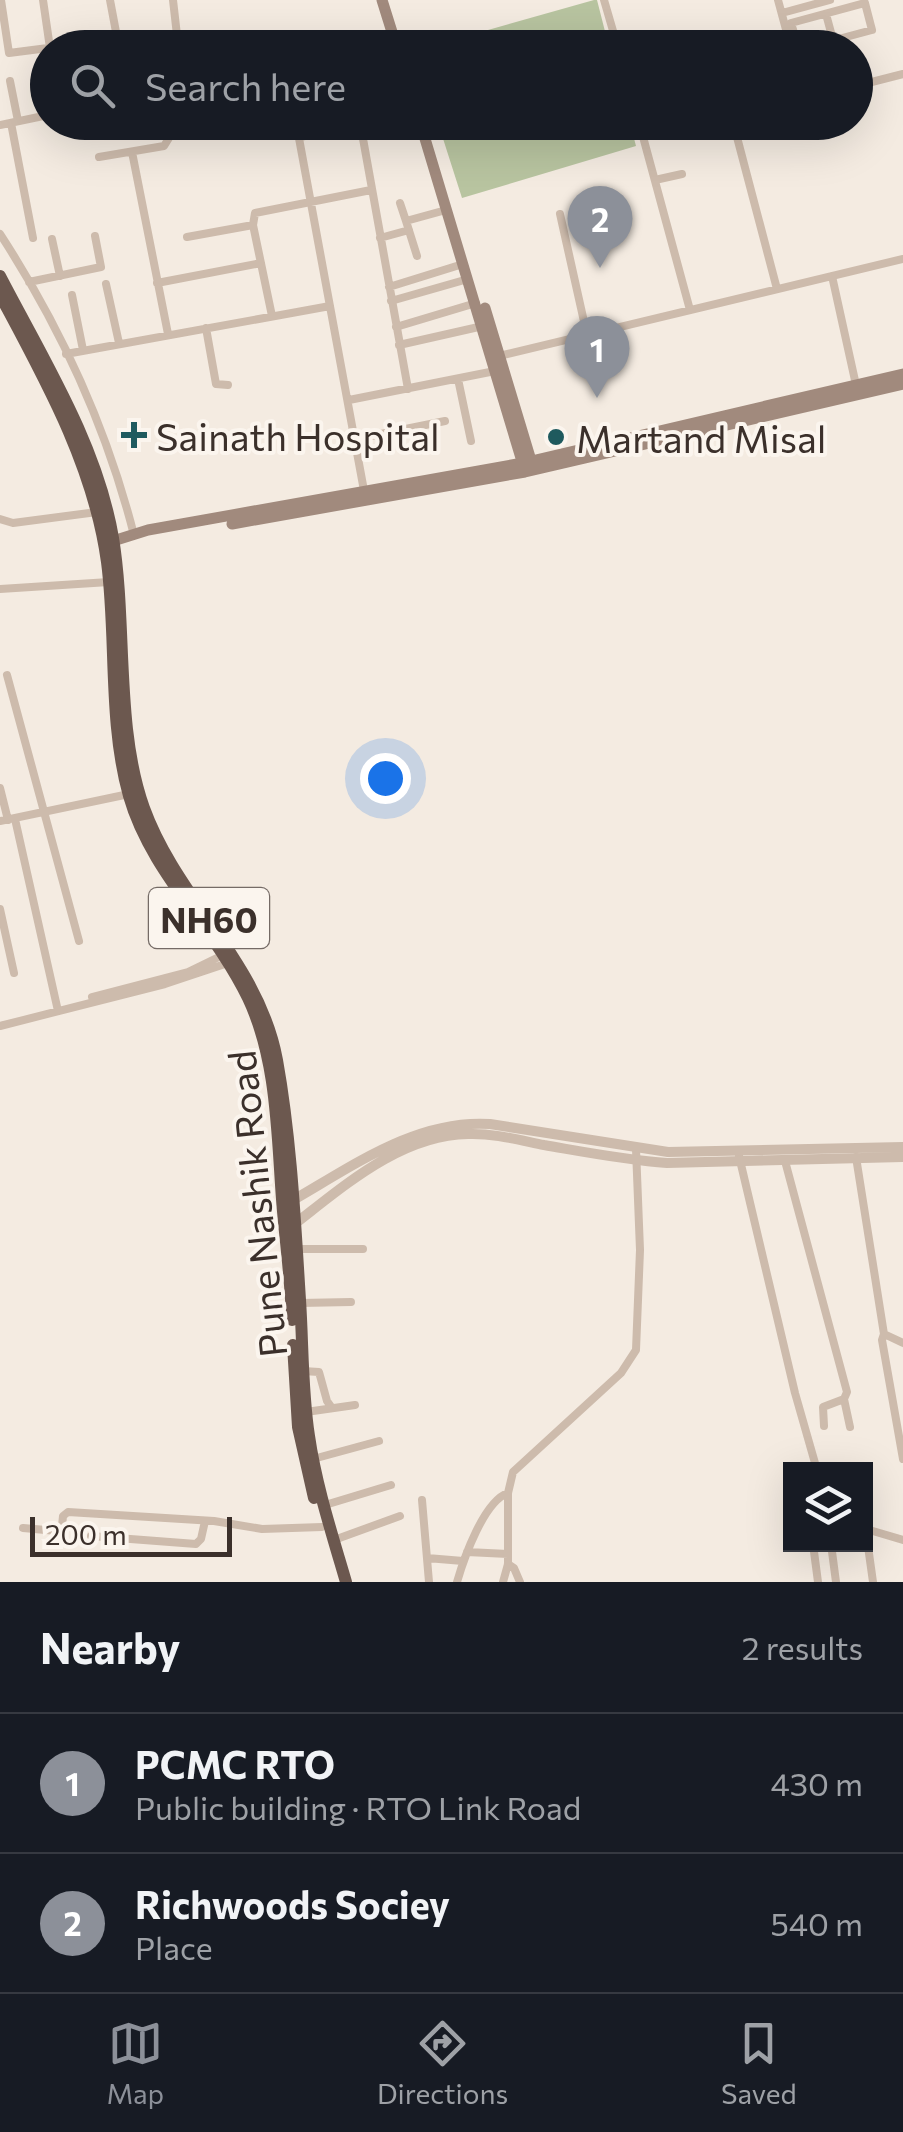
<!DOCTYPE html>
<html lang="en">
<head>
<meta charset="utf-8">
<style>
  body { margin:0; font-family:Commissioner,sans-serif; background:#20242c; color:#f1f3f6 }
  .controls { position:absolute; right:30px; bottom:30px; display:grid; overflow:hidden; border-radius:0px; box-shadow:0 10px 40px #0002 }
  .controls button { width:90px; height:90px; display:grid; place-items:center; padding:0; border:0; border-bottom:2px solid #363941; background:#171b24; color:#f1f3f6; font:50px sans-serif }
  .scale { position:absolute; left:30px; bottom:25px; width:202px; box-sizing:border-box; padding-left:10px; border:5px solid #3b302b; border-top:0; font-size:28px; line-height:35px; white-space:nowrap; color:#3b302b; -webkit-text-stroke:8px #fbf5ee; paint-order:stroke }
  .you { position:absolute; left:385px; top:778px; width:35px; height:35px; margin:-25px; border:8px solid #fff; border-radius:50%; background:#1a73e8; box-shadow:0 0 0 15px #1a73e833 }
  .badge { display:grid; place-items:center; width:65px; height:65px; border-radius:50%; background:#8c9099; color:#fff; font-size:32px; font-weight:700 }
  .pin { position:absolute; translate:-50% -82px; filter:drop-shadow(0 2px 5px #0008) }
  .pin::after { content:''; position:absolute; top:52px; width:35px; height:30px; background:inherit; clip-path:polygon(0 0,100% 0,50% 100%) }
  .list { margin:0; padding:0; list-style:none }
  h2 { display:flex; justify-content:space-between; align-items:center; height:130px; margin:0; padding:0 40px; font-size:42px }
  h2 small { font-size:32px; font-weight:400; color:#9ea1a6 }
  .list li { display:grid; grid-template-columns:65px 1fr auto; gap:30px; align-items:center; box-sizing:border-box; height:140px; padding:0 40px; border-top:2px solid #363941 }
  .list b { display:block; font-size:38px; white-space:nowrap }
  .list p { margin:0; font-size:32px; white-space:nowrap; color:#9ea1a6 }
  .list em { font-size:32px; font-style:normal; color:#9ea1a6 }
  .icon { flex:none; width:55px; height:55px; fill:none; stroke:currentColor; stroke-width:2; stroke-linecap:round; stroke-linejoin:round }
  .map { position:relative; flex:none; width:903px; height:1582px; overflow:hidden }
  .search { position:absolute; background:#171b24; box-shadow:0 10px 40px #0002; left:30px; right:30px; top:30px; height:110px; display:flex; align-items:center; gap:25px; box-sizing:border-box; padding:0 35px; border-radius:55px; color:#9ea1a6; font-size:38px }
  .sheet { height:410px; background:#171b24 }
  nav { display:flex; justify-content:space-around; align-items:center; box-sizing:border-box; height:140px; border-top:2px solid #363941; background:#171b24; font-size:28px; color:#9ea1a6 }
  nav a { display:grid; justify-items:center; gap:5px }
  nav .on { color:#8c9099 }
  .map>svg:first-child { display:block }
  .green { fill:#b8c4a0 }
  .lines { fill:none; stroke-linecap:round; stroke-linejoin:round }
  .minor { stroke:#cdbbac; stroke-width:8 }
  .tertiary { stroke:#cdbbac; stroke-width:10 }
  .secondary { stroke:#a18a7d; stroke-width:11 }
  .trunk { stroke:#6c584f; stroke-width:12 }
  .poi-dot { fill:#1f5a5e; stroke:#fbf5ee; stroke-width:4 }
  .labels { text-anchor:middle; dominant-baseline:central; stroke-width:8; stroke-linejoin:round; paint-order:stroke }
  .shield { fill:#fbf5ee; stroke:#756b66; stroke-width:2.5 }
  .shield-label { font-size:35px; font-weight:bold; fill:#3b302b }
  .poi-label { font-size:38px; fill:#3b302b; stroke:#fbf5ee; text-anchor:start }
  .street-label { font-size:38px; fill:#3b302b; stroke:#fbf5ee }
</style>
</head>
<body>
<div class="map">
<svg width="903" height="1582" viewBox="0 0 903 1582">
  <rect width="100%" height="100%" fill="#f4ebe1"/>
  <path class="green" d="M594,0h3l12,47h-181z
    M438,123h192l6,23 -174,52z"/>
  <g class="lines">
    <path class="minor" d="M1,0l8,53 39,-5
      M43,0l7,48
      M110,0l9,48
      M173,0l5,44
      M604,0l14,48
      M778,0l13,48
      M782,13l48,-13
      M826,14l7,26
      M790,45l7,-2 -6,-20 74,-20 7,27 -67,18
      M718,48l52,-13 4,13
      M10,81l8,40
      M856,86l47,-12
      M296,122l69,374
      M360,122l48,267
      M639,122l51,188
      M733,122l44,167
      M11,123l22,115
      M0,125l48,-10
      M643,136l56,-14
      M299,137l62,-10
      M132,152l36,182
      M99,157l65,-11 5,-8 -4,-16
      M655,180l27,-6
      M400,203l6,18
      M560,214l27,121
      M0,234c60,92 107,195 134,301
      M187,237l66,-12
      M380,238l29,-8
      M52,239l8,37
      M417,256l-11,-35 40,-11
      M832,276l24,109
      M29,282l72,-15 -6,-31
      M157,283l104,-20
      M106,284l13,59
      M389,287l74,-23
      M72,295l11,55
      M391,301l77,-22
      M272,316l-19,-91 2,-12 116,-23
      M396,327l80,-24
      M206,328l10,56 12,1
      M399,345l84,-19
      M66,354l264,-48
      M499,356l404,-97
      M458,379l13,62
      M349,400l146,-29
      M356,439l89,-18
      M0,519l13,4 84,-11
      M0,589l109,-7
      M7,675l72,266
      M0,788l8,32
      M15,819l43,192
      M0,821l129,-27
      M0,909l14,64
      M92,997l96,-25 37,-18
      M0,1026l165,-42 63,-21
      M739,1156l56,237 22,77
      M856,1157l28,177 19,9
      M785,1161l62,231 -3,7 -21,8 1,19
      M297,1249h66
      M300,1303l51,-1
      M884,1334l-2,6 21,119
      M303,1371l16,1 8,29 5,7
      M844,1399l6,28
      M306,1412l49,-7
      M313,1459l66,-18
      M422,1500l7,82
      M325,1505l66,-20
      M23,1528l34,3 5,-5 1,-10 5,-4 146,9 48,8 60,-2
      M866,1529l37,11
      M866,1532l7,50
      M91,1536l105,8 5,-5 4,-18
      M334,1540l66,-24
      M813,1544l5,38
      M831,1544l5,38
      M467,1552l41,2
      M427,1558l36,3
      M508,1564l6,4 6,14
      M457,1582c7,-24 27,-81 51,-89
      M503,1582l5,-18v-71l5,-21 108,-99 15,-23 4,-100 -4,-101"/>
    <path class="tertiary" d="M288,1203c62,-35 127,-84 202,-79l178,28 235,-5
      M292,1226c51,-39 108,-91 176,-92 25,-1 51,6 76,11 41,7 82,15 123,18l236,-6"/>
    <path class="secondary" d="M382,0l15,48
      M420,122l104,346
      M485,308l48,159
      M232,524l293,-52 378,-88
      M113,541l35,-11 375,-67 380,-89"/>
    <path class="trunk" d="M0,276c43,83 97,168 113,262 14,85 2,190 31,270 33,91 115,154 133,252 14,78 18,161 23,240 3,45 2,91 9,136 7,49 23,98 37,146
      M0,295c45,84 94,171 107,267 10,76 1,159 22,234 22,77 85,131 119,202 29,61 29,134 34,201 3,40 9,80 10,121
      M293,1345l5,82 16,71"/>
  </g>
  <g class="poi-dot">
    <path d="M129 420h10v10h10v10h-10v10h-10v-10h-10v-10h10z"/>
    <circle cx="556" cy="437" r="10"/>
  </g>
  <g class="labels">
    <rect class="shield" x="149" y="888" width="120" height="60" rx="8"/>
    <g class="shield-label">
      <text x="209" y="918">NH60</text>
    </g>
    <g class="poi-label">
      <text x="156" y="435">Sainath Hospital</text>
      <text x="576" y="437">Martand Misal</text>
    </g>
    <g class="street-label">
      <text transform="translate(256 1204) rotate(-96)">Pune Nashik Road</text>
    </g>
  </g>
</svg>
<div class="controls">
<button><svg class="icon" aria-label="layers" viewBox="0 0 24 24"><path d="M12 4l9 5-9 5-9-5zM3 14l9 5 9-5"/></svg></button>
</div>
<div class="scale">200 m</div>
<div class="you"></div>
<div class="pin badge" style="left:597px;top:398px">1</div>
<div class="pin badge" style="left:600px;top:268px">2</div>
<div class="search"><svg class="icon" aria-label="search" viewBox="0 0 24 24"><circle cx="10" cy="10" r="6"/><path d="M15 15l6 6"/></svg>Search here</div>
</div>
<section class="sheet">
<h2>Nearby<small>2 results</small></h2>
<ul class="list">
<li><span class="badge">1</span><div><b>PCMC RTO</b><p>Public building · RTO Link Road</p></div><em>430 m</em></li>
<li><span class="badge">2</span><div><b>Richwoods Sociey</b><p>Place</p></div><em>540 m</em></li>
</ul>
</section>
<nav>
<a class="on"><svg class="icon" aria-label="map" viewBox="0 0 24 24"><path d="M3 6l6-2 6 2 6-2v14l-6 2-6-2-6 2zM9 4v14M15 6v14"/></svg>Map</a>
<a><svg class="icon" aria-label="directions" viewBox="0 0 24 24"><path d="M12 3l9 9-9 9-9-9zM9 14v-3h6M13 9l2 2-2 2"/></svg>Directions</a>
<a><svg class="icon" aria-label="saved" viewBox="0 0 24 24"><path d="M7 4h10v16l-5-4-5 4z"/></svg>Saved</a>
</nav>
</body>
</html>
